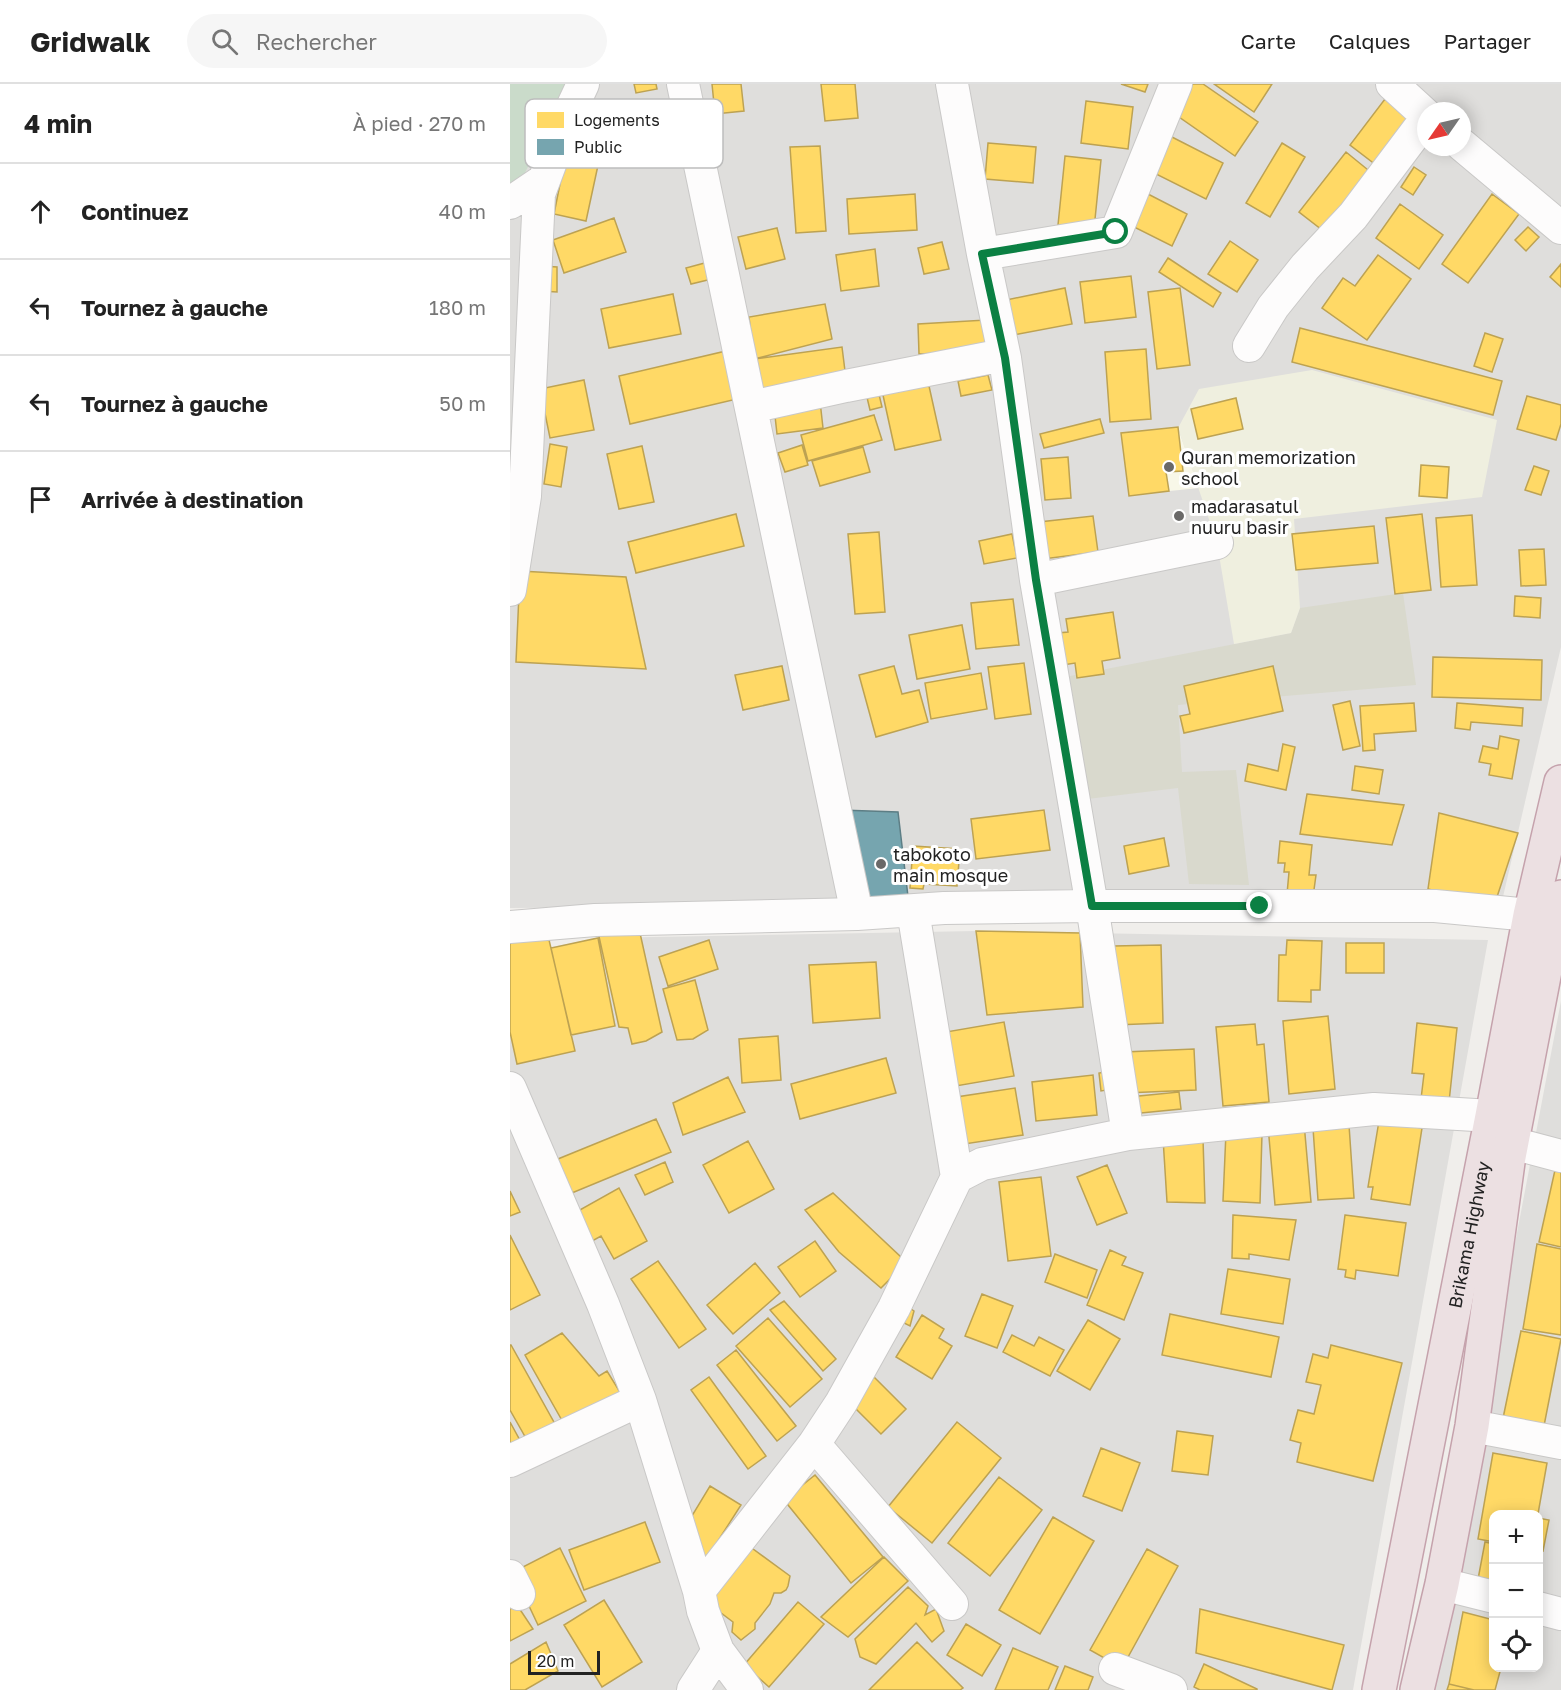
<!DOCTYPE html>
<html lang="fr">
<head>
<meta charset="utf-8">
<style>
  body { margin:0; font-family:"Golos Text",sans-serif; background:#f6f6f6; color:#222 }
  .controls { position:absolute; right:18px; bottom:18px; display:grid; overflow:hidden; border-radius:12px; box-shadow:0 3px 15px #0003 }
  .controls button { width:54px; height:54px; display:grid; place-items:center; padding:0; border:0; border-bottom:2px solid #e0e0e0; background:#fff; color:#222; font:30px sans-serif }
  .compass { position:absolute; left:907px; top:18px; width:54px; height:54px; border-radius:50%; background:#fff; box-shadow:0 3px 15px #0003; rotate:236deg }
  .scale { position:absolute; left:18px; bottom:15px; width:72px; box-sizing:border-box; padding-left:6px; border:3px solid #222; border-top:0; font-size:16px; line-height:21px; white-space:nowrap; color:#222; -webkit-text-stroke:4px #fff; paint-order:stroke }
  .stop { position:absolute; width:18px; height:18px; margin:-14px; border:4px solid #0b8043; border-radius:50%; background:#fff }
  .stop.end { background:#0b8043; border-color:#fff; box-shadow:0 2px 6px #0008 }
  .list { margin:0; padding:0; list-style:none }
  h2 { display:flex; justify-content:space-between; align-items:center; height:78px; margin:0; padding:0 24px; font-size:26px }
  h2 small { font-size:20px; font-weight:400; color:#767676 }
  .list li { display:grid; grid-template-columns:39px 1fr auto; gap:18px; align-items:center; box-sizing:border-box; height:96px; padding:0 24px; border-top:2px solid #e0e0e0 }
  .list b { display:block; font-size:22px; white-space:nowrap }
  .list em { font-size:20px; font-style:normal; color:#767676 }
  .icon { flex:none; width:33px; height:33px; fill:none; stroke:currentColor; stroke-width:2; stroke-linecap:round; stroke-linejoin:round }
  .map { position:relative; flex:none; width:1051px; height:1606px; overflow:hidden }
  header { display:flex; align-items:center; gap:36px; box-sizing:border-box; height:84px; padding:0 30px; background:#fff; border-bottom:2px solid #e0e0e0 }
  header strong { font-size:28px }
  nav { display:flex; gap:33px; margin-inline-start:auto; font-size:21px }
  .search { width:420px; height:54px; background:#f6f6f6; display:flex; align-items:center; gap:15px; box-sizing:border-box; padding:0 21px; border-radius:33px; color:#767676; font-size:22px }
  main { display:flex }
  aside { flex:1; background:#fff }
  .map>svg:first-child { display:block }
  .residential { fill:#dfdedc; fill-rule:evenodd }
  .education { fill:#f8f7e8 }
  .construction { fill:#d9d9cd }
  .farmland { fill:#efefdf }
  .cemetery { fill:#cadbca }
  .homes { fill:#ffd966; stroke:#bda252; stroke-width:1.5 }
  .public { fill:#76a5af; stroke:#5d7e85; stroke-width:1.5 }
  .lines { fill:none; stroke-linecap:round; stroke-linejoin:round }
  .minor-casing { stroke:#c9c8c7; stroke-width:34 }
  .highway-casing { stroke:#c5a2ac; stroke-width:36 }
  .minor { stroke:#fdfcfc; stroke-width:32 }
  .highway { stroke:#ece0e2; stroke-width:33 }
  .route { stroke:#0b8043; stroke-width:8 }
  .poi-dot { fill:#6a6968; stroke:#fff; stroke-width:2 }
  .labels { text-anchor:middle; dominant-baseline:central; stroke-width:6; stroke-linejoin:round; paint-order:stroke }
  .poi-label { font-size:18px; fill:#222; stroke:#fff; text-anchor:start }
  .street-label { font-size:18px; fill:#222; stroke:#fff }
  .key { fill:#fff; stroke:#bdbdbd; stroke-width:1.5 }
  .key-label { font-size:16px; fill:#222 }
</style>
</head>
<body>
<header>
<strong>Gridwalk</strong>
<div class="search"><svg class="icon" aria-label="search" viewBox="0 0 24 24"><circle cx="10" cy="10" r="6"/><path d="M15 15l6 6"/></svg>Rechercher</div>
<nav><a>Carte</a><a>Calques</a><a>Partager</a></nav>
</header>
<main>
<aside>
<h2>4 min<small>À pied · 270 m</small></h2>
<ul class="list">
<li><svg class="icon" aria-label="ahead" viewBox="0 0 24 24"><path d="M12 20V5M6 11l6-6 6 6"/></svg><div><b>Continuez</b></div><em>40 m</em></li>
<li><svg class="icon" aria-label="left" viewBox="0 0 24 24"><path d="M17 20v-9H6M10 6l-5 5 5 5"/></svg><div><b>Tournez à gauche</b></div><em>180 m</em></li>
<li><svg class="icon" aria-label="left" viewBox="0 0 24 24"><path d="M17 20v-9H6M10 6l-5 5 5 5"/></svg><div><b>Tournez à gauche</b></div><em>50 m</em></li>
<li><svg class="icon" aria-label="arrive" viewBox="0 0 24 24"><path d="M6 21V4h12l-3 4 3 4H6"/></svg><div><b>Arrivée à destination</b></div></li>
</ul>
</aside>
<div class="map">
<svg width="1051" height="1606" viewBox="0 0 1051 1606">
  <rect width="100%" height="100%" fill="#f0eeeb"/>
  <path class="residential" d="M0,0h1051v563l-62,267 -138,-12 -851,6zM916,27h36v36h-36z
    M466,847l512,9 -135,750h-843v-735l88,-17z
    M1051,917v689h-132l17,-83zM984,1430h44v154h-44z"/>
  <path class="education" d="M668,344l21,60 -49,5 -6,-47z"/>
  <path class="construction" d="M893,509l13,92 -238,20 4,67 54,-2 13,115 -60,-1 -11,-96 -107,13 -6,-124 226,-44 9,-25z"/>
  <path class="farmland" d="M802,286l185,50 -15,77 -188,22 6,89 -9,25 -57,11 -17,-101 -39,-115 21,-39z"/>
  <path class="cemetery" d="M0,0h59l-54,109 -5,-4z"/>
  <path class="homes" d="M124,0h22l1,5 -21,4z
    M202,0h29l3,27 -29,3z
    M311,0h34l3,34 -33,3z
    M611,0h27l-3,8z
    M677,0h16l55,38 -23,34 -66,-46z
    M704,0h58l-18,28z
    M875,15l26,20 -35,46 -26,-20z
    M576,17l47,6 -5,42 -47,-6z
    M658,51l55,28 -17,36 -56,-28z
    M478,59l48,4 -3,36 -48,-4z
    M772,59l23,14 -35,60 -24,-14z
    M310,62l6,85 -30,2 -6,-86z
    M57,65l33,7 -14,65 -32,-7z
    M836,68l27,22 -47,59 -27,-21z
    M555,72l36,4 -7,69 -36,-4z
    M904,83l12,8 -13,20 -12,-8z
    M636,109l41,21 -15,32 -42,-21z
    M405,110l2,36 -68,4 -2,-35z
    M982,110l27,20 -51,69 -26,-19z
    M890,120l43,31 -24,34 -43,-31z
    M104,134l12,34 -62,21 -11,-33z
    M1018,143l11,10 -13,14 -11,-11z
    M267,144l8,31 -39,10 -8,-32z
    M720,157l28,19 -21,32 -29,-18z
    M432,158l7,27 -25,5 -6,-26z
    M365,165l4,37 -38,5 -5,-36z
    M868,171l33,24 -44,61 -45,-32 21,-30 12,8z
    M658,174l53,35 -8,14 -54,-35z
    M202,177l4,17 -25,6 -5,-16z
    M1051,180v23l-11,-10z
    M32,182l15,1v25l-16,-1z
    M621,192l5,41 -51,6 -5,-41z
    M555,204l7,36 -59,11 -7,-35z
    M670,204l10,77 -33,4 -9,-77z
    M163,210l8,40 -72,14 -8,-39z
    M315,220l7,35 -78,20 -5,-42z
    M476,236l1,31 -68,3 -1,-30z
    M790,244l202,53 -9,34 -201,-53z
    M975,249l18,6 -11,33 -18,-6z
    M332,263l4,32 -87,12 -5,-32z
    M636,265l5,70 -41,3 -5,-70z
    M216,267l11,48 -107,25 -11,-48z
    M478,291l4,15 -31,6 -3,-15z
    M417,293l14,63 -46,10 -14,-64z
    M74,296l10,50 -44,8 -10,-49z
    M367,302l5,21 -12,3 -5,-21z
    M1017,312l34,9v19l-5,16 -39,-11z
    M726,314l7,31 -45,10 -7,-30z
    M310,317l3,27 -46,6 -3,-27z
    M364,331l8,25 -74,21 -7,-26z
    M590,335l4,14 -60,15 -4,-14z
    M668,343l5,44 -17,1 3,19 -40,5 -8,-63z
    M40,360l17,3 -6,40 -17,-3z
    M292,361l6,20 -23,7 -7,-19z
    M132,362l12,56 -35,7 -12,-55z
    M353,363l7,25 -50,14 -8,-25z
    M558,373l3,41 -26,2 -4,-41z
    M911,381l28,2 -2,31 -28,-2z
    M1024,382l15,5 -8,24 -16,-5z
    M226,430l8,32 -108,27 -8,-31z
    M912,430l9,76 -36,4 -9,-76z
    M962,431l5,70 -36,2 -5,-69z
    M583,432l5,36 -55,7 -4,-37z
    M864,442l4,37 -82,7 -4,-36z
    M369,448l6,80 -30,2 -7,-80z
    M502,450l5,24 -33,6 -5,-23z
    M1034,465l2,36 -25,1 -2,-36z
    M10,487l106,6 20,92 -130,-7z
    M1005,512l26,2 -1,20 -26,-2z
    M503,515l6,46 -43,4 -5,-46z
    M603,528l7,46 -18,3 2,13 -27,4 -2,-15 -12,2 -5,-32 10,-1 -2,-13z
    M452,541l8,44 -53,10 -8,-44z
    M923,573l109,3 -1,40 -109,-3z
    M514,579l7,51 -36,5 -7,-52z
    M272,582l7,34 -46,10 -8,-35z
    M384,582l8,28 17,-4 9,32 -52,15 -17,-62z
    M763,582l10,45 -99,22 -4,-17 10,-2 -6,-28z
    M471,589l6,36 -56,10 -6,-36z
    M840,617l10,45 -17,4 -10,-45z
    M904,619l2,28 -42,3 1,16 -12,1 -3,-45z
    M947,619l66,5 -1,18 -51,-4 -1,8 -15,-2z
    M990,652l19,4 -7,39 -23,-4 2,-11 -12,-2 4,-16 15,3z
    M773,660l12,3 -9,43 -41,-9 3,-17 30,7z
    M845,682l28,4 -4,24 -27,-4z
    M797,710l97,11 -12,40 -92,-11z
    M534,726l6,40 -74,9 -5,-40z
    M929,729l79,20 -24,73 -66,-17z
    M654,754l5,28 -40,8 -5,-28z
    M770,757l32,4 -3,30h7l-3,22 -26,-3 2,-22h-5l1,-9h-7z
    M403,762l47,3 -3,37 -33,-2 -1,5 -13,-1z
    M128,840l24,108 -16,9 -14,3 -4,-16 -9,-1 -21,-95z
    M36,843l29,124 -58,13 -7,-32v-97z
    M466,847l104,2 3,74 -96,8z
    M88,854l17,88 -44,9 -20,-87z
    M199,856l9,29 -50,17 -9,-29z
    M777,856l35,1 -2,49h-9v12l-33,-1 1,-46h7z
    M836,859h38v30h-38z
    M651,861l2,78 -47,2 -2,-79z
    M366,878l4,56 -67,5 -4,-58z
    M185,896l13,50 -15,9 -16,1 -14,-51z
    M818,932l7,73 -46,5 -6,-73z
    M494,938l10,54 -64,11 -10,-54z
    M907,939l40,5 -8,74 -28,-3 3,-25 -12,-1z
    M745,940l2,21 7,-1 5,58 -46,4 -7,-79z
    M268,952l3,44 -39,3 -3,-44z
    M684,965l2,41 -71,3 -1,-41z
    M376,974l10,35 -96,26 -9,-35z
    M601,987l2,18 -12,2 -2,-18z
    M583,991l4,40 -61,6 -4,-39z
    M218,993l17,35 -62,23 -10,-32z
    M505,1004l8,47 -65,10 -8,-47z
    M669,1008l2,17 -50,5 -2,-17z
    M146,1035l15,33 -104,43 -14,-34z
    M869,1037l43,7 -12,77 -39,-6 2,-12h-5z
    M794,1039l7,79 -36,3 -7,-79z
    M839,1041l5,73 -36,2 -5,-72z
    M716,1048l36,2 -2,69 -37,-2z
    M653,1054l40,1 2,64 -38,-1z
    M238,1057l26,48 -45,24 -26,-48z
    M155,1078l8,20 -28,13 -10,-20z
    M597,1081l20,48 -30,12 -20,-48z
    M1045,1086l6,2v75l-22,-5z
    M531,1093l10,79 -43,5 -9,-79z
    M109,1104l28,53 -33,18 -13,-23 -16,9 -16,-29z
    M0,1107l10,21 -10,4z
    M323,1109l69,65 -6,15 -15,15 -42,-36 -34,-42z
    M723,1131l63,5 -7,40 -40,-6v5l-17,-1z
    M835,1131l61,8 -8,53 -42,-6 -1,9 -10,-2 1,-7 -8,-1z
    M0,1151l30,60 -30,15z
    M305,1157l21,30 -36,26 -22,-30z
    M1027,1160l24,5v86l-38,-6z
    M600,1166l16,7 -4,8 21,8 -19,47 -37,-15z
    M545,1170l42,16 -10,28 -42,-16z
    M148,1177l48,68 -27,19 -48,-69z
    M245,1179l25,30 -47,41 -26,-29z
    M718,1185l62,10 -7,45 -62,-10z
    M472,1210l31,12 -16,42 -32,-12z
    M274,1217l52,58 -13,12 -53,-61z
    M392,1219l12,8 -4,15 -16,-8z
    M660,1230l109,23 -8,40 -109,-22z
    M412,1231l22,14 -5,9 13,8 -20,33 -36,-22z
    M258,1234l54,61 -32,28 -54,-61z
    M578,1236l32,19 -30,51 -33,-19z
    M1011,1247l40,8 -19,97 -41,-8z
    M52,1249l37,43 8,-5 16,26 -55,34 -43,-76z
    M502,1251l22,11 5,-9 25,13 -14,26 -47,-24z
    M0,1261h1l44,79 -28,16 -17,-30z
    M821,1261l71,18 -29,118 -76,-19 4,-19 -11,-3 8,-30 16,4 7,-29 -15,-3 7,-28 15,4z
    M226,1266l60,76 -19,15 -60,-76z
    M363,1292l33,33 -25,25 -33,-33z
    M199,1293l57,79 -18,13 -57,-79z
    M0,1338l12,22 -12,6z
    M447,1338l44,36 -69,85 -44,-36z
    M667,1347l36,5 -5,39 -36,-4z
    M591,1364l39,15 -18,48 -39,-15z
    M983,1369l54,10 -9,51h-44v28l-16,-3z
    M305,1391l68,82 -32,26 -67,-83z
    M489,1393l43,33 -52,66 -42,-33z
    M200,1402l31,19 -34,53 -16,-11 -7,-18z
    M543,1433l41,24 -54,93 -41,-24z
    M1028,1434l11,2 -6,31 -5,-1z
    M135,1438l15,40 -76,28 -15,-40z
    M975,1458l9,2v49l-18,-3z
    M239,1462l41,30 -2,10 -2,4 -5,3h-7l-4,11 -15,19v6l-14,11 -9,-8 1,-10 -25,-19z
    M50,1464l26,53 -48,24 -25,-53z
    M637,1465l31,17 -56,102 -32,-18z
    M374,1473l24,24 -60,56 -27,-20z
    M398,1503l20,19 -3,9 11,-6 8,22 -12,11 -16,-19 -40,41 -16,-7 -5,-18z
    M94,1516l38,62 -40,25 -38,-62z
    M288,1518l26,22 -55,63 -25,-22z
    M7,1521l16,24 -23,12v-32z
    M690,1525l144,36 -12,45 -136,-37z
    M953,1528l31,8v48h7l-6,22h-21l-25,-6z
    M456,1540l35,21 -19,31 -35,-21z
    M36,1558l12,29 -33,19h-15v-26z
    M407,1558l46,46 -3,2h-91z
    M503,1564l45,19 -10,23h-53z
    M694,1580l53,25v1h-57l-6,-3z
    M555,1582l28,11 -5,13h-33z
    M939,1600l25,6h-27z"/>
  <path class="public" d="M330,726l58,2 11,93 -49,1z"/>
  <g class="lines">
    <g class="minor-casing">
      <path id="minor" d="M173,0l174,830
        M442,0l31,170 22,104 31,222 56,326 36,228
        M882,0l34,31
        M952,61l99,83
        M0,119l34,-23
        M473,170l133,-22 60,-148
        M739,262l24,-39 32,-40 48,-51 73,-97
        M242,324l13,-4 81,-18 142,-28h17
        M526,496l181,-37
        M0,506l15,-94 14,-302 29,-78 15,-32
        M0,843l85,-7 262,-6 87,-6 148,-2h343l95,9 23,9
        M0,1004l93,216 37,96 59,191 4,20 15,40 29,39
        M1002,1059l49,13
        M447,1093l25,-13 146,-30 246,-25 118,7
        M962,1342l89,17
        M304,1360l138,160
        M0,1377l130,-61
        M0,1492l9,18
        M932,1500l52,13
        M189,1507l115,-147 27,-41 53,-95 63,-131 -44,-266
        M1028,1524l23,6
        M605,1585l56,21
        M183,1606l25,-39"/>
    </g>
    <g class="highway-casing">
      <g id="highway">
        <path id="s1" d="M869,1606l113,-574 38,-201 31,-133"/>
        <path d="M907,1606l25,-106 30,-158 36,-264 46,-238 7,-27"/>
      </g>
    </g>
    <use href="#minor" class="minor"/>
    <use href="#highway" class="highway"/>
  </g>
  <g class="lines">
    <path class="route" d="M606,148l-134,22 23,104 31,222 56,326h168"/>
  </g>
  <g class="poi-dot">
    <circle cx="659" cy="383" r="6"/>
    <circle cx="669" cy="432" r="6"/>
    <circle cx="371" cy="780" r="6"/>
  </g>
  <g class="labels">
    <g class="poi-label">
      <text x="671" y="373">Quran memorization<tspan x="671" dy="21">school</tspan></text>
      <text x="681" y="422">madarasatul<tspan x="681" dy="21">nuuru basir</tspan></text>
      <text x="383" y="770">tabokoto<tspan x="383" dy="21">main mosque</tspan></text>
    </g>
    <g class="street-label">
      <text stroke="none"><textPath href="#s1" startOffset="464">Brikama Highway</textPath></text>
    </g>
  </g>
  <rect x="15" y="15" width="198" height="69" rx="9" class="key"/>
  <rect x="27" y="28" width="27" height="16" fill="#ffd966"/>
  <rect x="27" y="55" width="27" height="16" fill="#76a5af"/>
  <g class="key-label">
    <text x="64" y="42">Logements</text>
    <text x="64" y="69">Public</text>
  </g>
</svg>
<div class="controls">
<button>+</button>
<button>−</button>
<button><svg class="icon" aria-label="locate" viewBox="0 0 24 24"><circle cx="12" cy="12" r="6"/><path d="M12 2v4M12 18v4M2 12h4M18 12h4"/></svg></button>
</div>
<svg class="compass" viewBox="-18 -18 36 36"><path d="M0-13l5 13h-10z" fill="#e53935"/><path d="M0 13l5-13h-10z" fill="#767676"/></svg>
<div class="scale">20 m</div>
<div class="stop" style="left:606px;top:148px"></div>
<div class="stop end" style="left:750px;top:822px"></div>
</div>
</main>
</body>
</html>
